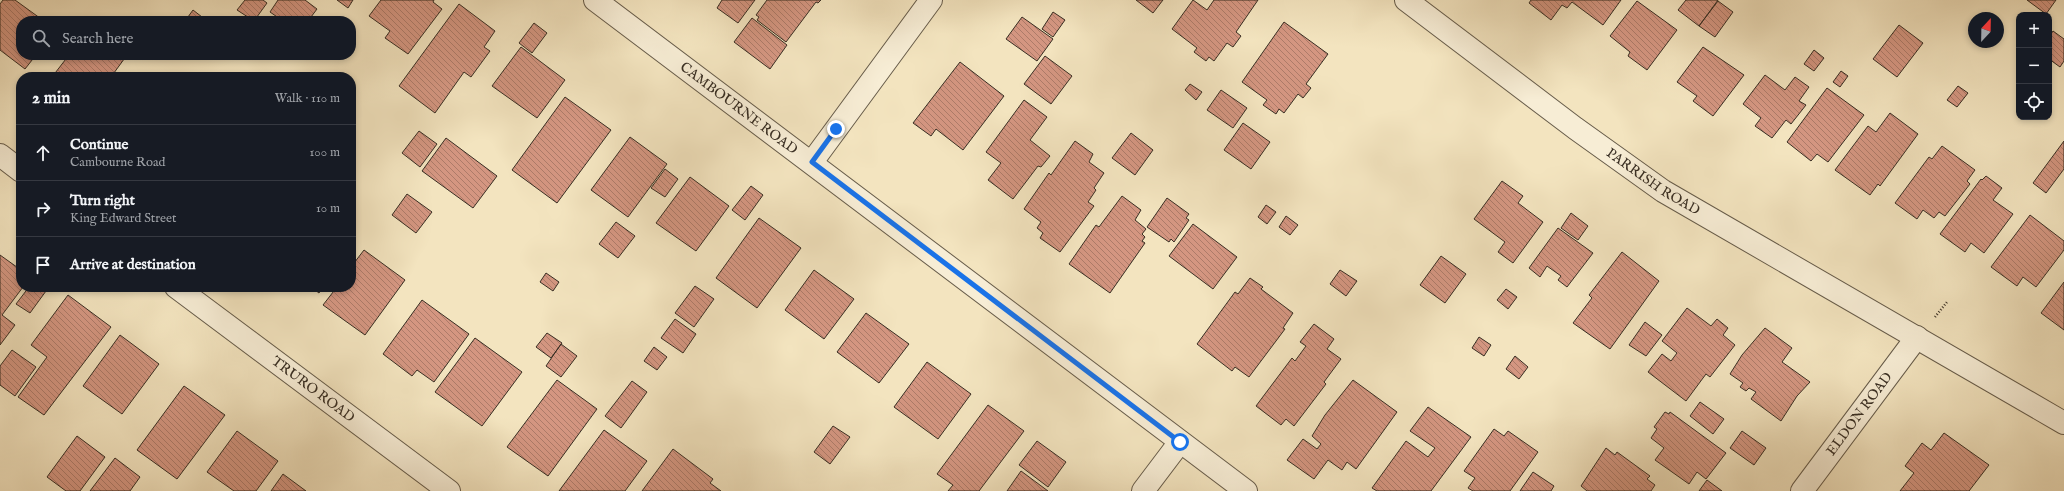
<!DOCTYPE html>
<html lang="en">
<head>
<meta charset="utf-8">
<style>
  body { margin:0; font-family:"IM FELL English",serif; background:#20242c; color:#f1f3f6 }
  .controls { position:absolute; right:12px; top:12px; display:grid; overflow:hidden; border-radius:8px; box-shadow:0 2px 6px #0003 }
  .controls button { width:36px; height:36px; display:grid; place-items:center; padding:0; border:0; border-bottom:1px solid #363941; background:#171b24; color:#f1f3f6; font:20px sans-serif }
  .compass { position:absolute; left:1968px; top:12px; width:36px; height:36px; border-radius:50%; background:#171b24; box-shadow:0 2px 6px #0003; rotate:22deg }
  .stop { position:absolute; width:12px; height:12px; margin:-9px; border:3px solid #1a73e8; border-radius:50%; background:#fff }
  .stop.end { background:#1a73e8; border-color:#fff; box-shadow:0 1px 4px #0008 }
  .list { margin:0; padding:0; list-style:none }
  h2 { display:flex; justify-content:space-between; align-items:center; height:52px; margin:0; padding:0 16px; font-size:17px }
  h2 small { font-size:13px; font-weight:400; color:#9ea1a6 }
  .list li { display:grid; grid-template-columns:26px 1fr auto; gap:12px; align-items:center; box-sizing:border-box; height:56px; padding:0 16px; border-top:1px solid #363941 }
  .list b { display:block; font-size:15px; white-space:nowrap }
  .list p { margin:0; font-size:13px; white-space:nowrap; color:#9ea1a6 }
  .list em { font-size:13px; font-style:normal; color:#9ea1a6 }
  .icon { flex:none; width:22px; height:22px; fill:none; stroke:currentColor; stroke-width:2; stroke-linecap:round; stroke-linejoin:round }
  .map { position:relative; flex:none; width:2064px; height:491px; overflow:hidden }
  .search { position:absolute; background:#171b24; box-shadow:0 2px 6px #0003; left:16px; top:16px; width:340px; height:44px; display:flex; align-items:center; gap:10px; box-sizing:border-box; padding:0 14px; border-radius:16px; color:#9ea1a6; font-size:15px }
  .panel { position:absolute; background:#171b24; box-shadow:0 2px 6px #0003; left:16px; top:72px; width:340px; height:220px; border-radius:16px }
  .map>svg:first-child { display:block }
  .building { fill:url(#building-back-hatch); stroke:#382e23 }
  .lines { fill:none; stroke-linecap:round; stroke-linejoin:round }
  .street-casing { stroke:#675c4a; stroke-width:24 }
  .path { stroke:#382e23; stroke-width:2.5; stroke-dasharray:1 2; stroke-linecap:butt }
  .street { stroke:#f7edd5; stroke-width:22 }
  .route { stroke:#1a73e8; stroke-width:5 }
  .labels { text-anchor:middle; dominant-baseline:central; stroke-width:3.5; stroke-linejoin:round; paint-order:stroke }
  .street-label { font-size:14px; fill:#382e23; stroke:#f7edd5 }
</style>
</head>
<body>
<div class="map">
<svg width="2064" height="491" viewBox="0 0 2064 491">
  <defs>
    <pattern id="building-back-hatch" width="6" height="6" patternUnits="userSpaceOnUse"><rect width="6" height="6" fill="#d49681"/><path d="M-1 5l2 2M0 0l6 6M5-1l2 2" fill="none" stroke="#ad7b69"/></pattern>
  </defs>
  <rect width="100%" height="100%" fill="#f3e4bf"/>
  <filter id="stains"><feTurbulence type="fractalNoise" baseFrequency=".005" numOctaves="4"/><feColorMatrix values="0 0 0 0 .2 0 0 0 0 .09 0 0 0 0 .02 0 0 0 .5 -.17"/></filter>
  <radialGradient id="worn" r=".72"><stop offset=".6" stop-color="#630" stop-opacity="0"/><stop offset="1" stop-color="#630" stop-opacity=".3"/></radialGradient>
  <path class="building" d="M3,0h12l29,21h-23v34h15l-11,14 -25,-19v-46z
    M245,0h18l4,3 -13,18 -17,-11z
    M278,0h27l12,9 -9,12h-25l-13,-9z
    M337,0h16l-5,8z
    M381,0h53l-1,2 9,7 -34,45 -23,-16 5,-7 -21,-15z
    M722,0h33l-17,23 -21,-15z
    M767,0h54l-3,3 -2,-1 -30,40 -29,-22 2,-3 -3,-2z
    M1136,0h27l-10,13z
    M1193,0l14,10 7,-10h44l-22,32 5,4 -8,11 -6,-4 -13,18 -5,-4 -3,4 -12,-9 3,-4 -25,-19z
    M1531,0h90l-18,25 -31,-23 -5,6 -5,-3 -11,15 -22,-17z
    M1686,0h32l-19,26 -21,-16z
    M2027,0h29l-10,14z
    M1637,1l40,29 -30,40 -19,-14 2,-4 -20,-16z
    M1718,1l15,11 -18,25 -16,-11z
    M459,4l36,27 -11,16 6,4 -19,26 -7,-5 -29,41 -36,-27z
    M193,10l9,7 -3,4h-14z
    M1053,12l12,8 -12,17 -11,-8z
    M1022,17l31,22 -16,22 -31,-22z
    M752,18l35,27 -17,24 -36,-27z
    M1284,22l44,32 -22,30 5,4 -8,10 -5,-4 -14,19 -5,-4 -3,5 -13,-9 4,-5 -25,-18z
    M534,23l13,10 -15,20 -13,-10z
    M1899,25l24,18 -26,34 -24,-18z
    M2053,31l11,8v22l-4,6 -11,-8v-22z
    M521,47l44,33 -28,38 -45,-32z
    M1703,47l41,28 -31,41 -20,-15 4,-5 -20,-14z
    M1814,50l10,8 -10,13 -10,-7z
    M69,55h58l-16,22h-59z
    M1045,56l27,20 -21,28 -27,-20z
    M960,62l44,34 -41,54 -27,-21 -5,7 -18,-13z
    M1841,71l7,5 -8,11 -7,-5z
    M1765,75l20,15 10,-13 14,10 -10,14 7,4 -15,19 -5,-4 -14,18 -17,-12 6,-8 -18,-14z
    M1190,84l12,8 -6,8 -11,-10z
    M1958,86l10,7 -11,14 -10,-7z
    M1827,88l37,27 -36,47 -11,-8 -6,7 -24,-19z
    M1221,90l26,18 -14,20 -26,-18z
    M565,97l46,33 -54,73 -45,-33z
    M1024,100l23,17 -17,23 20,16 -9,11 -3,-1 -25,33 -25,-19 13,-17 -15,-11z
    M1890,113l28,21 -38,52 -2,-2 -8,11 -35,-25 33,-44 8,6z
    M1243,123l27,19 -19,27 -27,-19z
    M419,131l18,13 -17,23 -18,-14z
    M1131,133l22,17 -18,25 -23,-17z
    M630,137l37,27 -39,53 -37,-27z
    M446,138l51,38 -24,32 -51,-37z
    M1075,141l18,13 -4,8 15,11 -10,15 2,2 -8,12 6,4 -34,46 -20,-14 3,-5 -6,-5 4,-6 -17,-13 25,-36 2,2z
    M2064,141v28l-18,24 -13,-10z
    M1942,146l33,24 -8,11 3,3 -25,32 -6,-4 -5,6 -11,-8 -6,9 -22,-16 34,-46 3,2z
    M665,169l13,10 -13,18 -14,-9z
    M1986,176l16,12 -9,12 20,14 -29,39 -13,-10 -6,9 -25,-18 41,-55 1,1z
    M690,177l39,29 -33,45 -40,-28z
    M1502,181l21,15 -5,7 25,19 -30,41 -15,-11 7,-10 -31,-23z
    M751,186l12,9 -18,25 -13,-10z
    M407,194l25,18 -16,21 -24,-18z
    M1122,196l19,14 -6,10 11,9 -4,5 3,3 -3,4 3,2 -35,50 -41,-29 27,-39 3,2z
    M1167,198l22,16 -3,4 3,2 -15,22 -3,-3 -2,3 -22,-15z
    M1266,205l10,7 -9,12 -9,-7z
    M1571,213l17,13 -10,14 -17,-12z
    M2030,215l34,26v9l-28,37 -13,-10 -6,9 -26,-19z
    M1286,216l12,9 -8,10 -11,-8z
    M759,218l42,30 -44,60 -41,-30z
    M616,222l19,14 -17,22 -19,-14z
    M1193,224l44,33 -24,32 -44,-33z
    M1558,228l35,25 -26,34 -9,-7 3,-4 -14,-10 -7,11 -11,-9z
    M364,250l41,30 -40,55 -42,-30 14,-18h14v-20z
    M1622,252l37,29 -49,68 -37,-26 19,-25 -3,-3z
    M0,255l21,15v17h2l-21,28 13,10 -15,20z
    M1441,256l25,18 -21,29 -25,-18z
    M814,270l40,29 -30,40 -39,-29z
    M1340,270l17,11 -11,15 -16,-12z
    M546,273l13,9 -6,9 -13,-9z
    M1250,278l13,9 -2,2 32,24 -10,15 2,1 -36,48 -14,-10 -3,4 -35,-27 38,-52 3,2z
    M2064,282v48l-23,-17z
    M695,286l19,13 -20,28 -19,-14z
    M29,287h11l6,4 -16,22 -14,-9z
    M311,287h12l-4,6z
    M1506,289l11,8 -9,12 -11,-9z
    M68,295l43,32 -67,88 -26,-18 29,-40 -16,-12z
    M422,300l47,34 -35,48 -17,-12 -5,6 -29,-22z
    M1687,308l24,18 6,-7 11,9 -5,7 12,10 -25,32 -4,-3 -20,27 -38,-29 14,-18 9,7 6,-8 -15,-12z
    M866,313l43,31 -30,39 -42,-31z
    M675,319l21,15 -13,19 -22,-15z
    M1645,322l17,13 -16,21 -17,-11z
    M1314,324l20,15 -7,10 14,10 -17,23 2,2 -32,42 -8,-7 -5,6 -25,-19 36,-48 3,3 11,-15 -6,-4z
    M1765,328l27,20 -10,14 28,20 -13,14 -16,25 -30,-22 5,-7 -7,-4 -3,3 -6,-4 3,-4 -13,-9 12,-19z
    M547,333l15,10 -11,15 -15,-11z
    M120,335l39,29 -37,50 -39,-28z
    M1479,337l12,8 -7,11 -12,-8z
    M475,338l47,34 -40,54 -47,-34z
    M561,344l16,12 -16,21 -15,-11z
    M654,347l13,10 -10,13 -13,-9z
    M12,350l24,17 -21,29 -15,-11v-19z
    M1515,356l13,11 -9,12 -13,-10z
    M927,362l44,32 -33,45 -44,-32z
    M557,380l40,29 -49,67 -41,-29z
    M1353,380l44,32 -41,57 -9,-7 -5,8 -14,-10 -14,19 -27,-19 16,-21 14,10 4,-5 -9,-8 13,-21z
    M632,381l15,11 -26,36 -16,-12z
    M184,386l41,29 -48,64 -40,-29z
    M1700,402l24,17 -11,15 -23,-18z
    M988,405l36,26 -45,60h-31l5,-6 -16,-11z
    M1428,407l43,30 -40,54h-54l-5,-3 34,-47 22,16 7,-9 -25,-17z
    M1665,412l4,2 1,-2 56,41 -20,26 -9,-7 -8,12 -34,-24 9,-12 -13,-10 6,-9 -3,-2z
    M833,426l17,11 -20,27 -16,-12z
    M1494,429l10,7 4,-5 30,21 -28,39h-37l-5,-3 7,-10 -11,-7z
    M604,430l43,31 -22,30h-66z
    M237,431l41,30 -22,30h-22l-27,-19z
    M1742,431l24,17 -12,17 -24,-17z
    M1944,433l45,32 -20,26h-69l14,-18 -9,-7 17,-23 9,7z
    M77,436l28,21 -25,34h-14l-19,-14z
    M1037,441l29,21 -18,25 -29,-22z
    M1606,448l9,7 2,-3 33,24 -3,3 8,6 -4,6h-64l-6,-5z
    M673,449l40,30 -3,4 11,8h-79z
    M115,458l25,19 -10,14h-40z
    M1021,471l27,20h-41z
    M1533,472l21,14 -3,5h-31z
    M283,474l23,17h-35z
    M1707,480l15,11h-23z"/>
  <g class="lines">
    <g class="street-casing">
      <g id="street">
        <path id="s1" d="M595,0l651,491"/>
        <path id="s2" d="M1406,0l169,128 88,63 401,232"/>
        <path d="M0,155l21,16"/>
        <path d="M812,162l119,-162"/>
        <path id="s3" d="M176,287l273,204"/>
        <path d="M1143,491l37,-49"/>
        <path id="s4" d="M1802,491l115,-154"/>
      </g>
    </g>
    <path class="path" d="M1935,317l12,-15"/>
    <use href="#street" class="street"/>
  </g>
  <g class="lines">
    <path class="route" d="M836,129l-24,33 368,280"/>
  </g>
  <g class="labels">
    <g class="street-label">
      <text stroke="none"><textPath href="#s1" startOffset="180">CAMBOURNE ROAD</textPath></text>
      <text stroke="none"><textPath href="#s2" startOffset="307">PARRISH ROAD</textPath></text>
      <text stroke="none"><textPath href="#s3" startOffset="171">TRURO ROAD</textPath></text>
      <text stroke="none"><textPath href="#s4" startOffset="96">ELDON ROAD</textPath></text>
    </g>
  </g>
  <rect width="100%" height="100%" filter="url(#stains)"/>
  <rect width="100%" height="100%" fill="url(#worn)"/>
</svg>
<div class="controls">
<button>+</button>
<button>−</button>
<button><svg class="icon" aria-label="locate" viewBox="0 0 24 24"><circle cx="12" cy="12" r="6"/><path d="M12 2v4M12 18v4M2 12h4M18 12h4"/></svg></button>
</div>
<svg class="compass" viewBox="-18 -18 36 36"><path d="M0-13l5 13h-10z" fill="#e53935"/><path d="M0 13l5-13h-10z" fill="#9ea1a6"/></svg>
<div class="stop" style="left:1180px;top:442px"></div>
<div class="stop end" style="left:836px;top:129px"></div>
<div class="search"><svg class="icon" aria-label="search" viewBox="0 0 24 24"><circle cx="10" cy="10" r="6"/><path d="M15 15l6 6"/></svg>Search here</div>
<section class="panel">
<h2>2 min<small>Walk · 110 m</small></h2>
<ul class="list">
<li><svg class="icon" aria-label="ahead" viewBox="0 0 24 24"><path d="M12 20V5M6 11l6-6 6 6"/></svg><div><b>Continue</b><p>Cambourne Road</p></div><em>100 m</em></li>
<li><svg class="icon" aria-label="right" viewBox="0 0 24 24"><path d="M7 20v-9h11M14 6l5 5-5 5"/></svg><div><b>Turn right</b><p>King Edward Street</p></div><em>10 m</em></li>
<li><svg class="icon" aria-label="arrive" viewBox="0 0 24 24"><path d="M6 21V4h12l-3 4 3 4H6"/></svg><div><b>Arrive at destination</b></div></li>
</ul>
</section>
</div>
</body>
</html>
